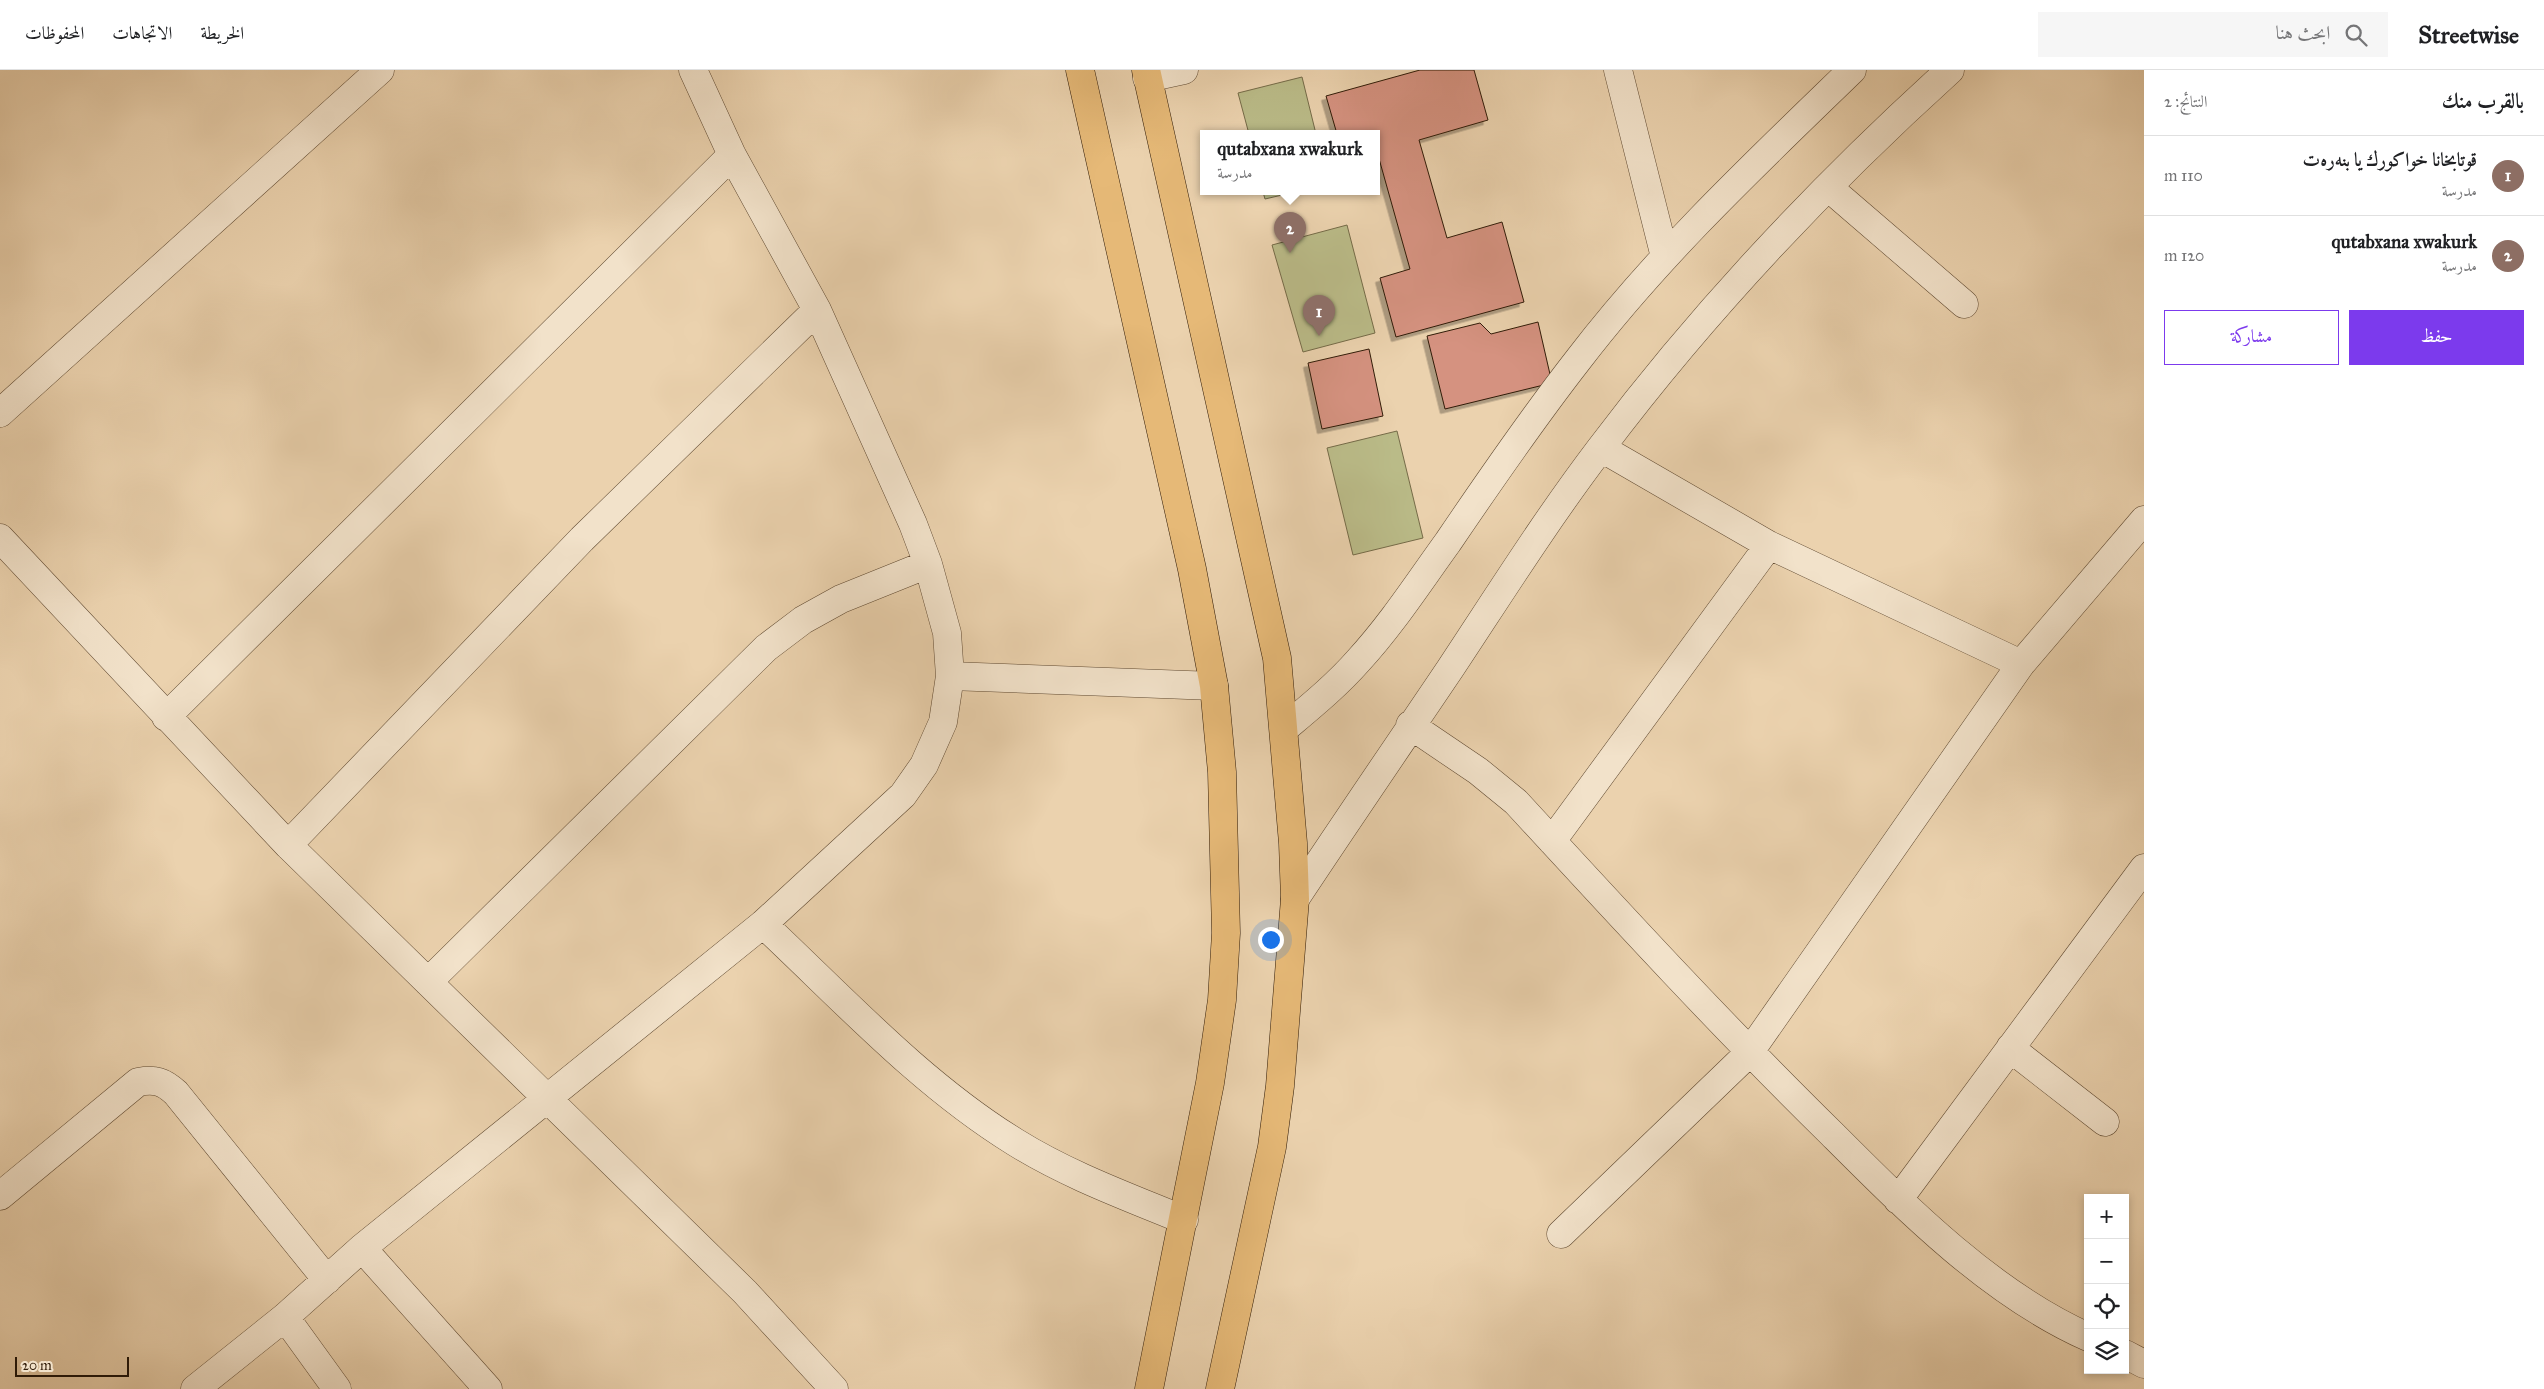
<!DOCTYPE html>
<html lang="ar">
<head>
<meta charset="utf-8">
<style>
  body { margin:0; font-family:"IM FELL Great Primer",Amiri,serif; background:#f6f6f6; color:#202124; direction:rtl }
  .controls { position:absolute; right:15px; bottom:15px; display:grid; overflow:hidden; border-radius:0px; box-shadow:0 2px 8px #0003 }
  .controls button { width:45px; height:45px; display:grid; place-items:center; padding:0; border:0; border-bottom:1px solid #e0e0e0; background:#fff; color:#202124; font:25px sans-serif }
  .scale { position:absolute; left:15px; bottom:12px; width:114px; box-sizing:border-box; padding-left:5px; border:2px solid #301b07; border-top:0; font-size:14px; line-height:18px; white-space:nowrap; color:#301b07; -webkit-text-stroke:4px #f2e2ca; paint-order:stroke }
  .you { position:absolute; left:1270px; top:869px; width:18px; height:18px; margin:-12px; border:4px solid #fff; border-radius:50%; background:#1a73e8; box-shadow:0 0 0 8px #1a73e833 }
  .badge { display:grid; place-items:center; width:32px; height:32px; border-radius:50%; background:#7c3aed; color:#fff; font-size:16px; font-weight:700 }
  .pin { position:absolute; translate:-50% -41px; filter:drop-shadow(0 1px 2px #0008) }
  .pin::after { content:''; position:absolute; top:26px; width:18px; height:15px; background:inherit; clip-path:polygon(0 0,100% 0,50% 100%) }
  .popup { position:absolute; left:1200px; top:60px; width:180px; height:65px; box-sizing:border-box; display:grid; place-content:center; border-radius:0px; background:#fff; filter:drop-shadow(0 1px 4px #0005); font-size:16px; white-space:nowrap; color:#757577 }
  .popup b { font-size:19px; color:#202124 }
  .popup::after { content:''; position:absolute; left:50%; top:100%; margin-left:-10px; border:10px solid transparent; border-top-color:#fff }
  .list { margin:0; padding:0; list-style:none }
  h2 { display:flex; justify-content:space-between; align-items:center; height:65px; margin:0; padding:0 20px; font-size:21px }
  h2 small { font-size:16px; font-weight:400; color:#757577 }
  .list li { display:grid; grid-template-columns:32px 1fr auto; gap:15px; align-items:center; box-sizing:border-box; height:80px; padding:0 20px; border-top:1px solid #e0e0e0 }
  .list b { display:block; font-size:19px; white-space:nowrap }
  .list p { margin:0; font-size:16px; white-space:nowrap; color:#757577 }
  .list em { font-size:16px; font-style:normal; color:#757577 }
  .actions { display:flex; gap:10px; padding:15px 20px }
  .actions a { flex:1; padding:11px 0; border:1px solid #7c3aed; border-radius:0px; text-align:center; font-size:18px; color:#7c3aed }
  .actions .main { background:#7c3aed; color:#fff }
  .icon { flex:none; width:28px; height:28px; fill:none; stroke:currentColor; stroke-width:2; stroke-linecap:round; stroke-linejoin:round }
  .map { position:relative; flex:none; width:2144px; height:1319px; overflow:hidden; direction:ltr }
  header { display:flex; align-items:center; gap:30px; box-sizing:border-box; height:70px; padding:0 25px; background:#fff; border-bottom:1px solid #e0e0e0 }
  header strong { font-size:24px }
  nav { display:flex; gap:28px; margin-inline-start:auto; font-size:18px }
  .search { width:350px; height:45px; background:#f6f6f6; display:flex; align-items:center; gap:12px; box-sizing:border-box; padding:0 18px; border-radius:0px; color:#757577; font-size:19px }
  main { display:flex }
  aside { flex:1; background:#fff }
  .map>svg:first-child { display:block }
  .green { fill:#babb88; stroke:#756b48 }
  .building { fill:#d59280; stroke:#301b07; filter:url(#shadow) }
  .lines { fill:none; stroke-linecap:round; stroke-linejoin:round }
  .minor-casing { stroke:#5f4931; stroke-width:29 }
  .major-casing { stroke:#301b07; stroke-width:29 }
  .minor { stroke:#f2e2ca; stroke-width:28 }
  .major { stroke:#e6b977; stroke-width:28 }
</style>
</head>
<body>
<header>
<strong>Streetwise</strong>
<div class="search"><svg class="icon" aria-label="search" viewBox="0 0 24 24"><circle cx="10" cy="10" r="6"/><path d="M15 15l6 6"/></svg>ابحث هنا</div>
<nav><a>الخريطة</a><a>الاتجاهات</a><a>المحفوظات</a></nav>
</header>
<main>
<aside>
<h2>بالقرب منك<small>النتائج: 2</small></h2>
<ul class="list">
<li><span class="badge" style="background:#8d6e63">1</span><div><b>قوتابخانا خواکورك یا بنەرەت</b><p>مدرسة</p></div><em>110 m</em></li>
<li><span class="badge" style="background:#8d6e63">2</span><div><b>qutabxana xwakurk</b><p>مدرسة</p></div><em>120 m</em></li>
</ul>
<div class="actions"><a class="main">حفظ</a><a>مشاركة</a></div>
</aside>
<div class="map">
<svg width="2144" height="1319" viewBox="0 0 2144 1319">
  <defs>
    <filter id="shadow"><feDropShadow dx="-4.5" dy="4.5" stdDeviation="0" flood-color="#0004"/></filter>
  </defs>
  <rect width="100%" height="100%" fill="#ebd2ae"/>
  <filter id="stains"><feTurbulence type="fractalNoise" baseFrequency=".004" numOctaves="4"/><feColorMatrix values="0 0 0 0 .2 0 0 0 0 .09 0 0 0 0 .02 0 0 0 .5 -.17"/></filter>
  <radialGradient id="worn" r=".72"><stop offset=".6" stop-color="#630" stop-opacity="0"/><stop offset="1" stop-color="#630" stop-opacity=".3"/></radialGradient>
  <path class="green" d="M1302,7l14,57h-67l-11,-41z
    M1263,122h32l-30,7z
    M1347,155l28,108 -72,19 -31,-107z
    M1397,361l26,107 -70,17 -26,-107z"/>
  <path class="building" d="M1420,0h54l14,50 -69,20 28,98 55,-16 22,80 -128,35 -16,-59 30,-9 -34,-121v-14h-39l-11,-38z
    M1538,252l14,61 -107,26 -18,-73 53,-13 11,11z
    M1369,279l14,67 -61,13 -14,-66z"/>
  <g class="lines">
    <g class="minor-casing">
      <path id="minor" d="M1618,0l47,187
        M1147,8l37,-8
        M1828,117l136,117
        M0,343l380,-343
        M1601,378l168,97 252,119
        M0,468l288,307 457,447 89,97
        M950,606l264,10
        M166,647l566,-562
        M1410,655l68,46 38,31c103,112 207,225 316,332 74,74 159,160 256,203
        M1284,659c26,-22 52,-43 74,-68 34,-37 61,-79 90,-119 42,-62 84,-123 130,-182 81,-106 179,-198 274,-290
        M1552,771l217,-296
        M288,775l294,-306 235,-229
        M1295,829c51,-77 103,-153 155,-230 49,-74 96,-149 150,-220 103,-137 223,-264 350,-379
        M763,854c80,75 158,160 252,218 53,33 111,54 169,78
        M428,912l338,-334 37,-28 38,-21 87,-35
        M2010,978l95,74
        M0,1126l138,-114c17,-3 25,-1 38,11l151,187
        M1898,1130l246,-332
        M1561,1164l188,-181 272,-389 123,-144
        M362,1178l126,141
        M285,1247l52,72
        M2125,1284l19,10
        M195,1319l90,-72 77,-69 401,-324 140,-129 21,-30 19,-43 7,-46 -3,-43 -19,-69 -15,-40 -96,-214 -85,-155 -39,-85"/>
    </g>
    <g class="major-casing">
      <path id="major" d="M1080,0l112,499 22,117 8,86 4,161 -4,67 -12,83 -61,306
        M1146,0l131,588 16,185 2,56 -15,187 -8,61 -52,242"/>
    </g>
    <use href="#minor" class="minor"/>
    <use href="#major" class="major"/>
  </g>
  <rect width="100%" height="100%" filter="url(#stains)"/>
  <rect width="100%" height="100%" fill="url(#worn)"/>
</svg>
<div class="controls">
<button>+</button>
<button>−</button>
<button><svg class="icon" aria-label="locate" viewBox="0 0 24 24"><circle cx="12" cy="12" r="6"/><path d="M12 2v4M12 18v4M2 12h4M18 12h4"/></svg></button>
<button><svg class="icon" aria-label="layers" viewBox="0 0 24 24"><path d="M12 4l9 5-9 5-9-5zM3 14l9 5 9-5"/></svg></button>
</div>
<div class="scale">20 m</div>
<div class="you"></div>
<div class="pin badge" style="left:1319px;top:266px;background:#8d6e63">1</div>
<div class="pin badge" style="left:1290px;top:183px;background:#8d6e63">2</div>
<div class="popup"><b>qutabxana xwakurk</b>مدرسة</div>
</div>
</main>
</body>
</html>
